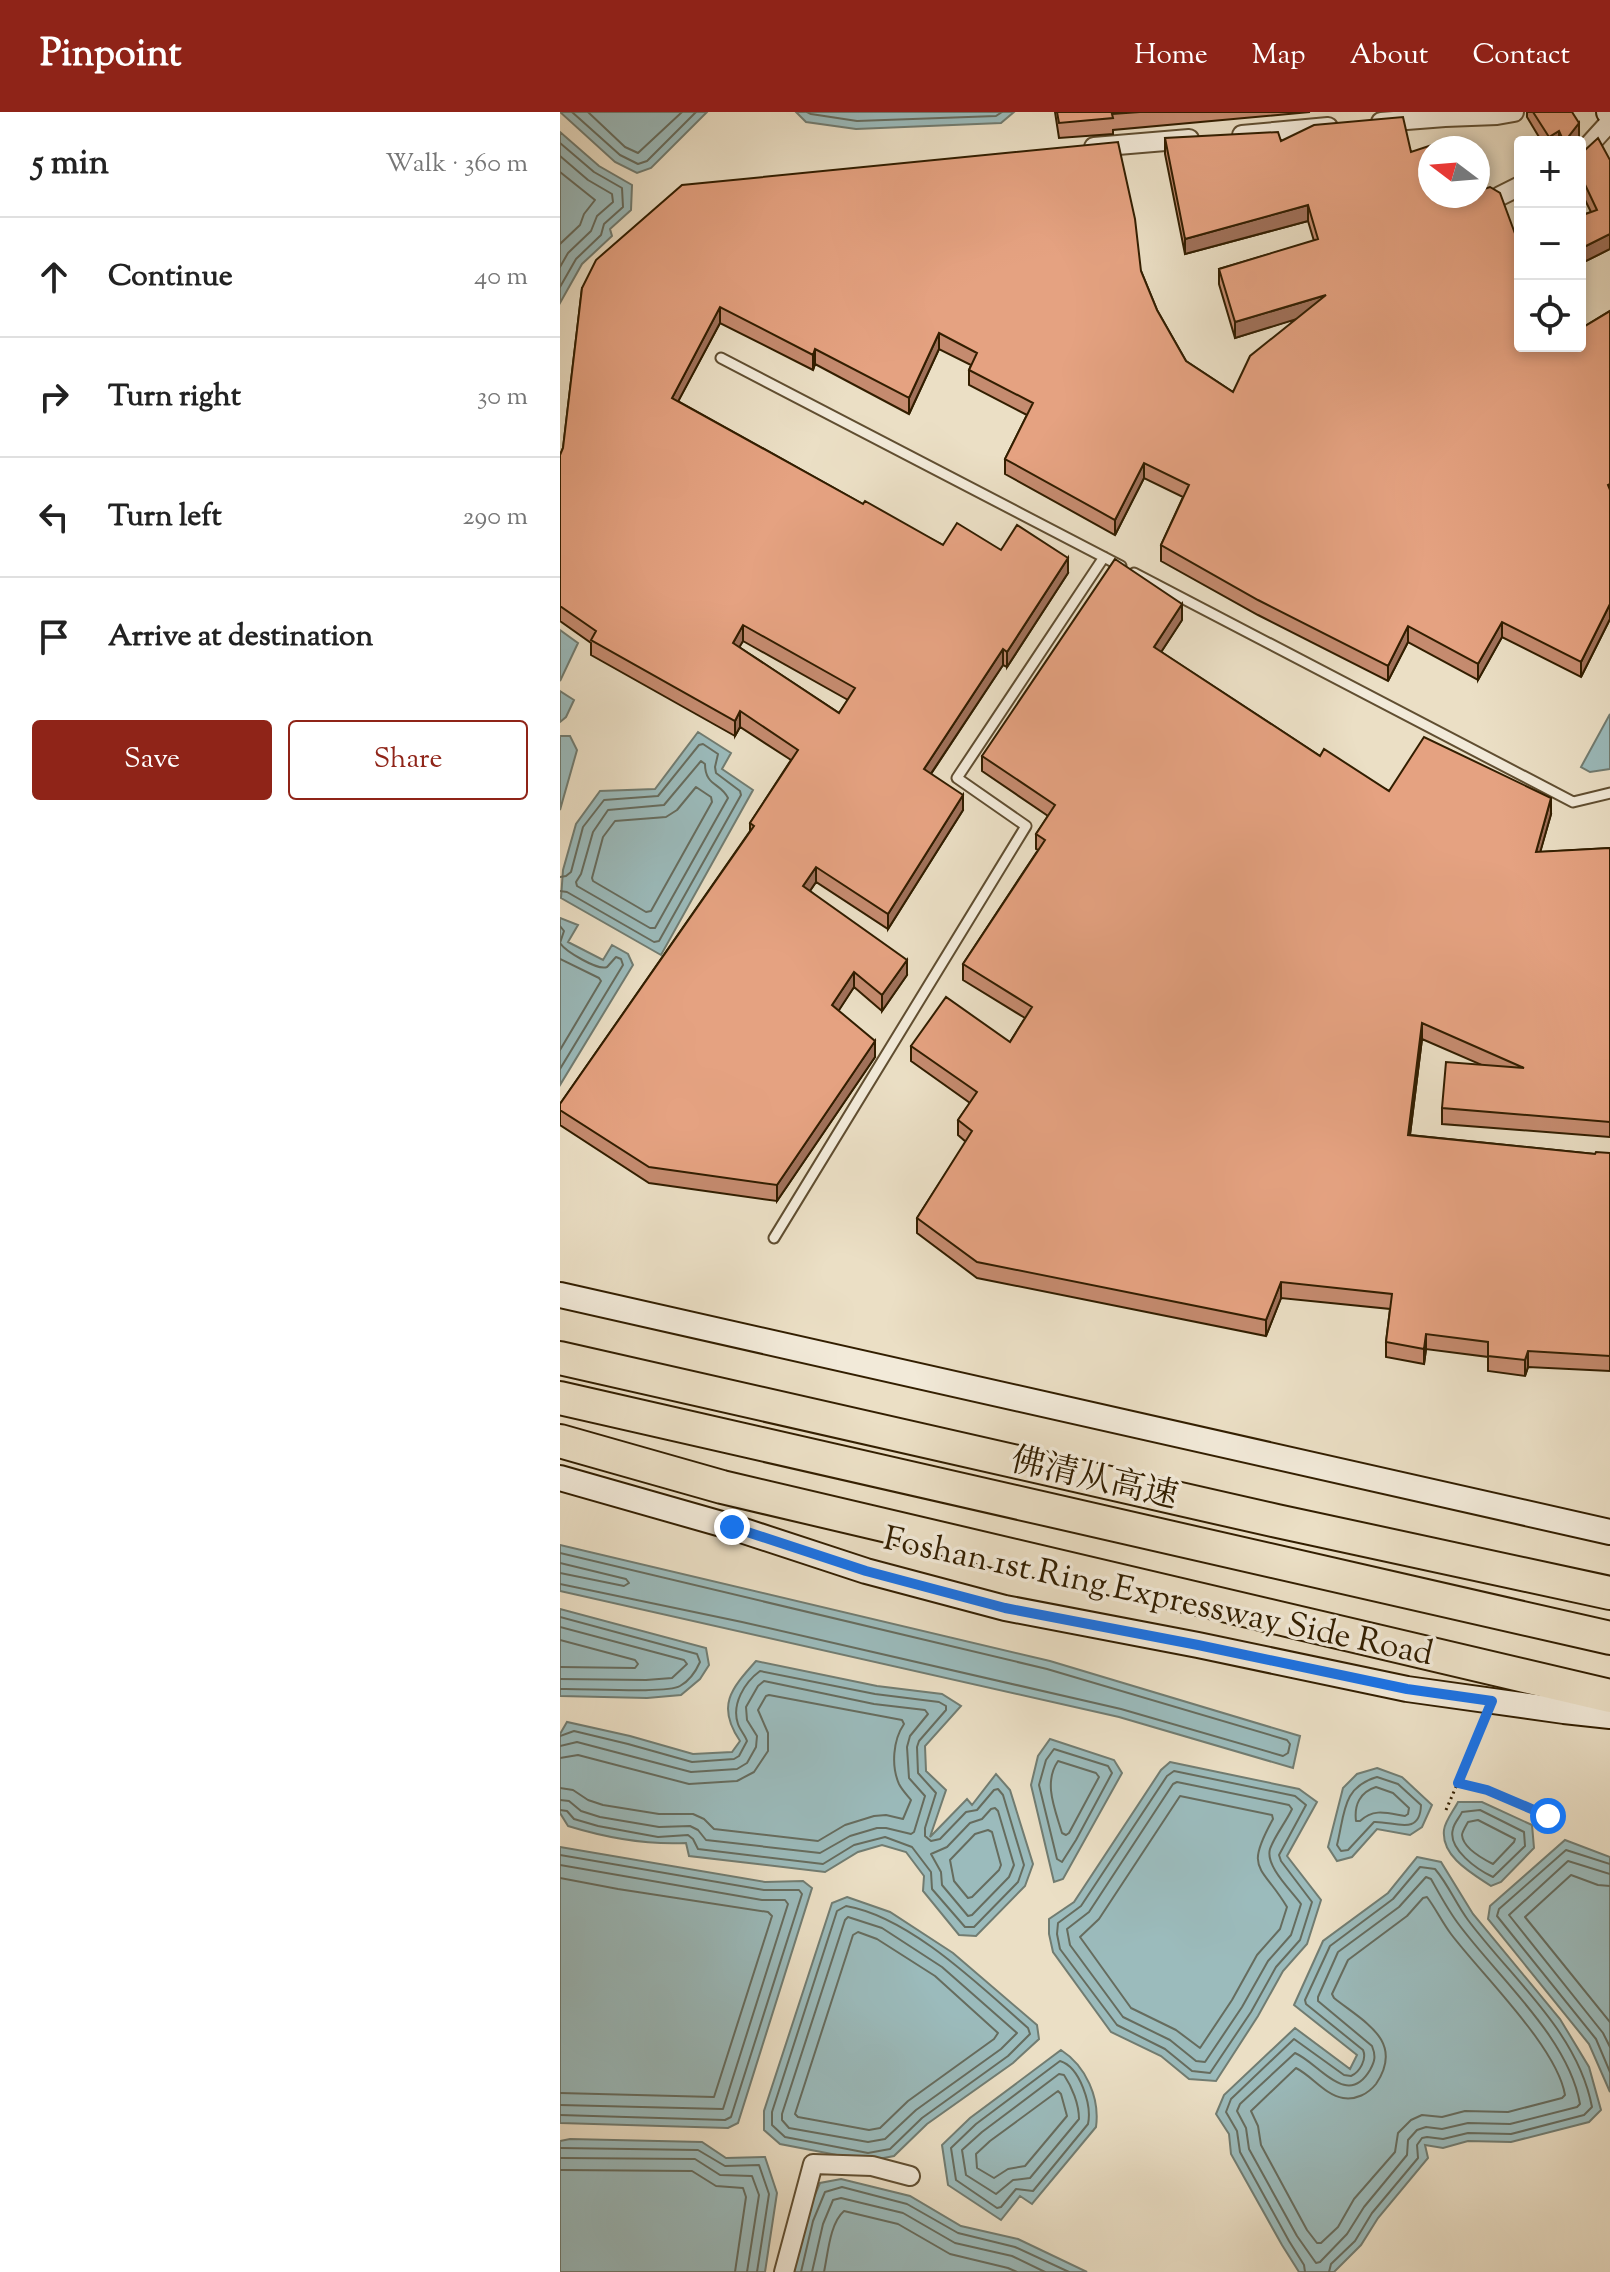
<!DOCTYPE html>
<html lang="en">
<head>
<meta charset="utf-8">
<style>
  body { margin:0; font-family:"Sorts Mill Goudy","Noto Serif SC",serif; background:#f2f2f2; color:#222 }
  .controls { position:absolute; right:24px; top:24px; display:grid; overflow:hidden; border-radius:8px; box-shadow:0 4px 12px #0003 }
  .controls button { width:72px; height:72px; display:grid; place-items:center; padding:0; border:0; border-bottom:2px solid #e0e0e0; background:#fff; color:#222; font:40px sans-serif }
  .compass { position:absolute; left:858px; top:24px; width:72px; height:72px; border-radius:50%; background:#fff; box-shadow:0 4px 12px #0003; rotate:286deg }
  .stop { position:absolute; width:24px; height:24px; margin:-18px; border:6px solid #1a73e8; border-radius:50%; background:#fff }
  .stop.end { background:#1a73e8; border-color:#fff; box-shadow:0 2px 8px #0008 }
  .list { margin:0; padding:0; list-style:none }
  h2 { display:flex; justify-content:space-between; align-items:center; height:104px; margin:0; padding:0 32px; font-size:34px }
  h2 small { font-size:26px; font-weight:400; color:#767676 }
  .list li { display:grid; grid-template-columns:52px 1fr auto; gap:24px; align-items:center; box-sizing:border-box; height:120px; padding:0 32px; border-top:2px solid #e0e0e0 }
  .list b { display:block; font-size:30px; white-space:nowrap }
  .list em { font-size:26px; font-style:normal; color:#767676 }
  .actions { display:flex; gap:16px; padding:24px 32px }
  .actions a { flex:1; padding:18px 0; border:2px solid #8f2418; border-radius:8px; text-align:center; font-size:28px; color:#8f2418 }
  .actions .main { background:#8f2418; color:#fff }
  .icon { flex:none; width:44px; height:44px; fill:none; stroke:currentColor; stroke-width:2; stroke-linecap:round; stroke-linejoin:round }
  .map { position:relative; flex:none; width:1050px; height:2160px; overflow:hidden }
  header { display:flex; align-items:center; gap:48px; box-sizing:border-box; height:112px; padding:0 40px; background:#8f2418; color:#fff }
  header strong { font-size:38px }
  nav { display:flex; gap:44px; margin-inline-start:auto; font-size:28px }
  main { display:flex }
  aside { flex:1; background:#fff }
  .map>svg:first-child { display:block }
  .water { fill:#9bbbbc; stroke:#717c71; stroke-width:2 }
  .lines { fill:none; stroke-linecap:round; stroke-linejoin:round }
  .shore { stroke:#666c5e; stroke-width:2 }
  .lane-casing { stroke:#604e31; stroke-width:13 }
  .street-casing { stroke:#604e31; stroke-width:22 }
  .secondary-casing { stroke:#321e00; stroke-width:28 }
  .highway-casing { stroke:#321e00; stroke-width:36 }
  .path { stroke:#321e00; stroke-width:3; stroke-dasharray:2 4; stroke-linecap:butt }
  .lane { stroke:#f2ead9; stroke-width:9 }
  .street { stroke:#f2ead9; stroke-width:18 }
  .secondary { stroke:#f2ead9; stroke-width:24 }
  .highway { stroke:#ebdfc5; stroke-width:32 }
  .wall { fill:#c58b6f; stroke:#321e00; stroke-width:2; fill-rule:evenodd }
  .shaded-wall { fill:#a0715a; stroke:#321e00; stroke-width:2 }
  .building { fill:#e5a281; stroke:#321e00; stroke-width:2; fill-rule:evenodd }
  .route { stroke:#1a73e8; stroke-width:10 }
  .labels { text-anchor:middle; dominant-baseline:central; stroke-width:7; stroke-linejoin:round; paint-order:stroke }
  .street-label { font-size:34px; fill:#321e00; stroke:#f2ead9 }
</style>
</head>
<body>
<header>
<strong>Pinpoint</strong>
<nav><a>Home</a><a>Map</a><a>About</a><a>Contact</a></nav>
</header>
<main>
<aside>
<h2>5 min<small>Walk · 360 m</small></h2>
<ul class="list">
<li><svg class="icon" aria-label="ahead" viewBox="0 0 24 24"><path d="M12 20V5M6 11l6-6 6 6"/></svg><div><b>Continue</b></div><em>40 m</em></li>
<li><svg class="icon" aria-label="right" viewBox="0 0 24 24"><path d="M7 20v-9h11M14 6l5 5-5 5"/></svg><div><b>Turn right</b></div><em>30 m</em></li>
<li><svg class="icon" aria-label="left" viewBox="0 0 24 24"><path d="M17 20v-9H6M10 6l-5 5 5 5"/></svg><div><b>Turn left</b></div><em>290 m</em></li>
<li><svg class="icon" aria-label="arrive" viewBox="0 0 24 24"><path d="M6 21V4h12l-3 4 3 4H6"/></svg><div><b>Arrive at destination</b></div></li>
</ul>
<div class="actions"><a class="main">Save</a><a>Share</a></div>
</aside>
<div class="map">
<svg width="1050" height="2160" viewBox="0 0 1050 2160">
  <rect width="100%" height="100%" fill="#ebdfc5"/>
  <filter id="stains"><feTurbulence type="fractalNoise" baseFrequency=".0025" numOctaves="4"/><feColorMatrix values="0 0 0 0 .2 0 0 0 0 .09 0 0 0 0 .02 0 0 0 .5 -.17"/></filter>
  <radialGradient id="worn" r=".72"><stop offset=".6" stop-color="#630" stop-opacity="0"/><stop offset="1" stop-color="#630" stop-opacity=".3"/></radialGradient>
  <path class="water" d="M0,0h147l-56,56 -14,5 -22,-11z
    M236,0h218l-13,11 -145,6 -50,-7z
    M0,20l39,34 33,19 -1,25 -21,19 2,7 -30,28 -22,39z
    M0,518l18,13 -18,38z
    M0,579l14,9 -8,17 -6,5z
    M1050,602v55l-20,3 -9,-5z
    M138,620l33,21 -9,16 31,21 -92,165 -100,-57 2,-28 13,-46 24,-33 55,-2z
    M0,624h10l7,14 -17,60z
    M0,806l18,7 -10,17 35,18 9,-15 16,9 5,11 -73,120z
    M0,1433l490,116 250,75 -7,32 -174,-51 -559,-126z
    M0,1497l146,39 3,17 -9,14 -19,16 -34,3 -87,-2z
    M196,1549l121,25 65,8 19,12 -36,40 1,25 20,19 -16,47 37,-38 5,6 24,-31 14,16 23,74 -8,22 -49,50 -17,-1 -36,-44 1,-15 -18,-24 -24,-7 -24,7 -33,20 -136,-16 -3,-13c-40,2 -79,-5 -118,-17l-8,-13v-79l7,-12 63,14 63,18 39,-2 8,-11c-24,-35 -9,-52 16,-80z
    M490,1627l64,21 8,13 -59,106 -9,3 -23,-97 7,-29z
    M610,1650l129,27 18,13 -30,54 34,44 -14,44 -24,27 -25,45 -42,65 -27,-2 -28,-23 -50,-24 -58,-80 -4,-18v-15l25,-17 87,-132z
    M817,1656l25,9 30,28 -10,22 -12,8 -33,-6 -25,28 -15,4 -9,-14 15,-59 14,-14z
    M898,1690h24l50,23 2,23 -33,34 -10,4c-18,-12 -50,-29 -47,-56 1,-9 10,-20 14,-28z
    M1005,1728l45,17v235l-21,-48 -101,-125 2,-13z
    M0,1735l205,35 38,-1 9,7 -74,235 -10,5 -168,-5z
    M857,1745l24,5 32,52 87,105 29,48 12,43 -12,12 -78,20 -43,-1 -25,7 -18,-3 3,13 -50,60 -17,27 -27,27h-35l-17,-27 -51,-91 -2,-20 -13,-20 8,-19 71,-67 55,41 7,-14 -63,-50 29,-64 65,-48z
    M287,1785l43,15 63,41 84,72 2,14 -26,24 -86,61 -33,32 -26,5 -88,-17 -16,-14v-19l68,-208z
    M501,1938c25,16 39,48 35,77l-64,77 -12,-8 -19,24 -53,-35 -6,-40 28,-27z
    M10,2027l132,3 24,16 39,-1 12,36 -12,79h-205v-131z
    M281,2067l69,17 51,30 57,13 69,33h-294l12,-54 15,-35z"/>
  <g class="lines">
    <path class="shore" d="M12,0l48,43 18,9 9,-3 49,-49
      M28,0l37,35 13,6 44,-41
      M247,0l4,2 46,7 139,-5 6,-4
      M0,31l34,29 28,16 1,19 -19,17 -3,11 -25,24 -16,28
      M0,44l28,24 24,14 1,8 -16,14 -6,15 -23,22 -8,14
      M0,60l35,28 -11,14 -4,11 -20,19
      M141,649l4,3c0,22 16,19 23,34l-73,130h-5l-73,-42 -1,-4 5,-8 12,-42 15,-22 56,-5z
      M136,675l15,10 1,5 -61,109 -5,1 -53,-31 -1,-3 11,-41 12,-16 51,-4 11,-7z
      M0,765l6,-1 5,-4 12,-45 21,-27 54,-4 41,-51 4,-1 15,10 -3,13 1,6 24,18 1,4 -82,146 -5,1 -87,-50 -7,-1
      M0,814l4,5 -4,12c5,8 38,28 47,24 1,-1 8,-9 9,-10l5,2 2,6 -63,104
      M0,847l39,19 2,3 -41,69
      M0,1441l487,116 240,71 3,4 -2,9 -5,3 -162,-47 -379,-87 -182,-38
      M0,1451l66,16 3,4 -5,3 -64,-13
      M0,1505l137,37 3,8c-4,9 -11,19 -20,24 -14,8 -98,2 -120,3
      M0,1515l124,33 3,4 -15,14 -26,2 -86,-1
      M0,1528l75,20 3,4 -3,4 -75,-1
      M0,1624l14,-5 54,13 64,18 42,-3 5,-3 8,-15c-2,-6 -7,-11 -9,-17 -7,-20 7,-42 22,-53l115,23 64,8 7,4v4l-27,31 -2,6 1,26 18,20 -11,35v8l6,5 9,-2 26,-27 11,-2 17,-20 4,-1 5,6 21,70 -6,17 -44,45h-9l-33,-38 -1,-17 -19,-25 -27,-10 -31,8 -31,19 -125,-15 -5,-10 -5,-4 -30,2 -60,-11 -24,-7 -7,-8 -7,-1
      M0,1634l17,-4 114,30 46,-3 10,-6 9,-16 1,-11 -10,-16 -1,-13 12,-21 6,-5 110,23 51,6 3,4 -18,22 -3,11 2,31 16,18 -11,36 -3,2 -25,-6h-9l-27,8 -30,17 -114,-13 -8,-10 -8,-4 -31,1 -59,-10 -19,-6 -12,-10 -9,-1
      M494,1637l54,17 4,7 -36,67 -14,22 -5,-3 -18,-74 7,-25z
      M0,1646l18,-3 111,29 48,-3 17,-9 14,-21v-18l-10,-23 8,-14 3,-1 133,25 2,4c-11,16 -13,42 -5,60 3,6 8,11 12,16l-8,19 -17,-4 -12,1 -29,9 -27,16 -104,-12 -10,-10 -11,-5h-34l-56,-9 -15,-5 -15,-10 -13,-2
      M498,1649l38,12 3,4 -30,56 -3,2 -4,-2c-7,-24 -19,-50 -4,-72z
      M614,1659l121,25 11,9 -27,50 2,6 31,41 -12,38 -24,27 -25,45 -41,61 -18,-2 -27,-22 -48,-24 -57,-76 -3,-15 1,-11 23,-17 86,-130z
      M817,1665l21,7 23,21c-1,32 -27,16 -47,17l-26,28 -7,1 -4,-6c8,-32 5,-58 40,-68z
      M617,1670l112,23 3,4c-6,13 -17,26 -22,40 -5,17 21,41 31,55l-10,31 -23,26 -26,46 -37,55 -9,-1 -26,-21 -47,-23 -53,-72 -3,-16 22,-17 84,-128z
      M816,1675l17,6 16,15 -1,6 -3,2c-18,-3 -31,-8 -45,5h-4c-2,-16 4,-29 20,-34z
      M620,1684l92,19 1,4c-29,52 -12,45 14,88l-7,22 -23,26 -25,45 -32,48 -24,-18 -45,-22 -51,-71 19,-18z
      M435,1696l3,3 16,54 -5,12 -37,38 -4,1 -26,-31 -1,-13 -10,-18 16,-7 23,-24 12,-4 9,-10z
      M920,1698l44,22 1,14 -32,31c-15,-7 -46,-28 -40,-48 1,-6 7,-12 9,-17z
      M918,1708l37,19 -1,3 -21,22c-10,-5 -30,-16 -31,-29 0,-3 5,-11 6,-13z
      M428,1718l4,2 9,33 -2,5 -27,27 -4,1 -14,-17 -4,-21 25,-26z
      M0,1743l204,35h35l3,4 -71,223 -6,3 -165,-5
      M1050,1752l-44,-14 -67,59 -2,7 99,123 14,33
      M0,1753l202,35h23l3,4 -65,205 -163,-4
      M1050,1762l-42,-13 -59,54 94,118 7,14
      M866,1765l5,2c9,16 18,33 29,47 39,52 109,113 120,178l-3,3 -67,17 -42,-1 -26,6 -16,-2 -9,3 -9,10 -1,15 -43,52 -17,27 -27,28 -4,1 -19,-27 -48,-87 -3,-21 -9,-17 3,-7 55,-51c24,10 52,56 75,17 5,-9 6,-14 2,-24l-54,-45v-4l20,-45 61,-45z
      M0,1766l58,11 150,23 4,4 -58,181 -154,-4
      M1050,1774l-12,-1 -27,-10 -46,42 85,105
      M867,1785c9,12 15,25 24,37 31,41 106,113 114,161l-3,3 -54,14 -43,-1 -23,6 -20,-2 -11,5 -13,13 -3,19 -41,47 -16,28 -17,16h-4l-10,-13 -46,-85 -3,-19 -7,-15 45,-43c16,8 29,27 47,30 13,2 25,-4 33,-14 29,-43 -12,-62 -42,-86l-2,-4 16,-34 59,-44 16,-18z
      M286,1794c64,11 134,80 182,122l2,6 -22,22 -86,62 -32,31 -22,4 -83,-16 -13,-12v-13l65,-201z
      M288,1805l34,11 60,39 75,66 -16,16 -85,61 -31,29 -17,3 -79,-14 -7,-8v-6l63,-194z
      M298,1820l19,7 58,37 63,57 -4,6 -86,62 -28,27 -11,2 -71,-13 -3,-3 58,-179z
      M500,1949c20,6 32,44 28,63l-55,67 -17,-2 -15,18 -4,1 -41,-28 -5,-32 25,-24z
      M499,1962l5,1c8,12 15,29 15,44l-49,59 -17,2 -17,14 -30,-19 -4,-25 20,-18z
      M498,1979l3,3 6,22 -42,50 -17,3 -14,9 -17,-10 -1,-14 14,-13z
      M0,2036l138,2 27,16 34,-1 10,29 -12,78
      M0,2046l135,1 25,16 32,1 7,19 -12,77
      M0,2058l132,1 24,15 27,2 3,9 -11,75
      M241,2160l12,-51 12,-29 17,-5 65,17 51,29 57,14 54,25
      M252,2160l11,-48 10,-24 8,-2 62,15 52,30 57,13 33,16
      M264,2160c4,-19 6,-49 20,-61l54,13 52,30 58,14 9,4
      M745,2160l-1,-7 -15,-24 -49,-89 -3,-21 -11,-19 5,-13 63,-60 50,36 7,1c9,-4 16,-17 12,-26l-57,-46 -1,-4 25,-54 63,-47 27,-32 15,2c13,15 21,35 33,51 44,59 110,112 124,187l-8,8 -73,19 -43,-1 -25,6 -16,-2 -5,1 -5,7 1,13 -46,55 -17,28 -24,23 -2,8"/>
    <g class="lane-casing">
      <path id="lane" d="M161,246l400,208
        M574,461l439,229 37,-9
        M214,1126l252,-412 -69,-48 147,-221"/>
    </g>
    <g class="street-casing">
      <path id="street" d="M821,10l64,-5 52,-2 17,-3
        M682,23l86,-8
        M534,35l95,-8
        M1020,43l30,-33
        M940,84l20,-10
        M224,2160l29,-108 59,2 38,10"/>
    </g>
    <g class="secondary-casing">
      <path id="secondary" d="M1049,0l1,1
        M0,1183l1050,237
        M0,1366l172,49 134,44 139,37 193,37 209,44 157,22 46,5"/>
    </g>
    <g class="highway-casing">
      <path id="highway" d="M0,1246l717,163 333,72
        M0,1286l1050,240
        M0,1329l162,46 888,209"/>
    </g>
    <path class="path" d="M898,1671l29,7 61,26
      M886,1698l39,-90"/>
    <use href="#lane" class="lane"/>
    <use href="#street" class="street"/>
    <use href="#secondary" class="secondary"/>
    <use href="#highway" class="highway"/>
  </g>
  <path class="wall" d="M495,0h255l-197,18v4l-54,4z
    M967,0h45l7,26 -3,4h-34l-15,-25z
    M605,26l116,3 130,11 19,44 87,43 68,87 25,-15v308l-29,58 -79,-40 -24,43 -70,-38 -20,39 -130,-66 -97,-54v-16l22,-48 -39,-19 -29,57 -110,-61v-15l22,-44 -58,-30v-15l2,-5 -32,-16 -30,65 -94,-50 -2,6 -93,-47 -42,78 185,103 80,41 58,5 67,23 -61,94 -4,-2 -72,109 32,36 -75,119 -72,-47 -6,9 97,84 -25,36 -28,-24 -16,24 37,46 -98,144 -128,-18 -89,-58v-21l190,-273v-8l41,-63 -51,-33 -5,9 -144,-81v-12l-31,-22v-166l3,-7 19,-160 559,-17 16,39 29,51 47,31 62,-73 -60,19 -16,-54v-15l95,-28 -6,-20 -123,33 -20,-100zM183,529l105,59 -9,13 -100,-66z
    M1020,39l30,9v89l-30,15v-48l11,-4 -11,-22z
    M622,508l-21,32 159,104 69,35 162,23 -11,38 70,-4v289l-168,-13v-16l40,-43 -60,-26 -12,96 185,19 15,-1v218l-82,-4 -3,9 -37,-5v-14l-62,-8 -2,15 -38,-7v-15l4,-33 -109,-11 -15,38 -289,-58 -60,-45v-15l49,-76 -8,-7v-15l12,-17 -59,-42v-15l99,-4 15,-24 -62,-38v-16l75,-114 -2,-1v-15l12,-18 -66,-45v-15z"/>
  <path class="shaded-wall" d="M1019,11v15l-3,4h-7v-6z
    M999,19v11h-10v-5z
    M748,93v16l-123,33v-15z
    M1050,122v15l-30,15v-15z
    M766,183v15l-91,28v-16z
    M160,195v16l-48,90v-15z
    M379,221v16l-30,65v-16z
    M255,237v15l-2,6v-15z
    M584,351v15l-29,57v-15z
    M508,446v15l-61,94v-15z
    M622,492v16l-28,43v-16z
    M1050,492v15l-29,58v-15z
    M942,510v15l-24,43v-16z
    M183,513v16l-10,17v-15z
    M848,514v16l-20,39v-15z
    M443,537v16l-79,119v-15z
    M180,599v16l-5,9v-15z
    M403,683v15l-75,119v-15z
    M991,686v16l-15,53v-15z
    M256,755v15l-13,19v-15z
    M347,848v15l-25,36v-16z
    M294,860v15l-22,34v-16z
    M862,911v16l-14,111v-15z
    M315,929v16l-98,144v-16z
    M721,1170v16l-15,38v-16z
    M866,1222v15l-2,15v-15z
    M968,1239v16l-3,9v-16z"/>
  <path class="building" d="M497,0h83l-28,2 1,4 -54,5z
    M973,0h39l7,11 -10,13 1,6h-6l-5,-11 -10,6z
    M843,5l8,35 30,-10 2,6h-13v48h48v-5l12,-4 10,6 17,46 3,-2v109h60v-32l5,12 25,-15v173l-2,1 2,5v114l-29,58 -79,-40 -24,42 -70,-38 -20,40 -130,-66 -97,-55 28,-60 -45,-22 -29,57 -110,-61 28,-56 -64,-33 8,-17 -38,-20 -30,65 -94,-49 -2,6 -93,-48 -48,91 191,106 2,-3 78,44 14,-22 44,27 16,-25 51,33 -61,94 -4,-3 -79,120 39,26 -75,119 -72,-47 -13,19 104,74 -25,35 -28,-23 -22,33 43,36 -98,144 -128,-18 -89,-57v-6l194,-278 -4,-3 48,-73 -58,-39 -5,10 -144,-81 5,-9 -36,-25v-151l3,-7 19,-160 14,-28 86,-75 436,-43 17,77 6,52 16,39 29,51 47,31 17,-36 76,-61 -91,27 -16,-53 99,-30 -10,-34 -123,34 -20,-101 113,-6 3,9 33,-16zM183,513l112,63 -16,25 -106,-70z
    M1038,26l12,22v74l-30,15v-33l17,-6 -17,-36v-23h4z
    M555,447l67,45 -28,43 166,109 4,-7 65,42 35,-54 127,61 -15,54 74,-4v274l-168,-14 4,-46 78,6 -102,-45 -14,112 187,19 1,-2 14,1v203l-82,-5 -3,9 -37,-4v-14l-62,-8 -2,15 -38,-7 6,-48 -111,-12 -15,38 -289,-58 -60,-44 55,-87 -14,-11 19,-28 -66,-46 35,-49 64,45 22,-35 -69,-43 82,-124 -9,-6 19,-29 -73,-49z"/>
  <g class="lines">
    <path class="route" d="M172,1415l134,44 139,37 193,37 209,44 85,12 -34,82 29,7 61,26"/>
  </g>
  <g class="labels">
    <g class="street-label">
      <text transform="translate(534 1368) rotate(13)">佛清从高速</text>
      <text transform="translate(598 1486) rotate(12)">Foshan 1st Ring Expressway Side Road</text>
    </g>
  </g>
  <rect width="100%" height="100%" filter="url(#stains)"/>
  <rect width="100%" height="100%" fill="url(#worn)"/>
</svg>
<div class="controls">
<button>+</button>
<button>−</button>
<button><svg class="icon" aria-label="locate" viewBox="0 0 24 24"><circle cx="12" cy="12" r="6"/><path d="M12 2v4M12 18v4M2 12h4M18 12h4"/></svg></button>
</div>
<svg class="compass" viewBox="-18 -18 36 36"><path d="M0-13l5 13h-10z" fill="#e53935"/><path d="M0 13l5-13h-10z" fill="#767676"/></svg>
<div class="stop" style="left:988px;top:1704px"></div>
<div class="stop end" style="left:172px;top:1415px"></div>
</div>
</main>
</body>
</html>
